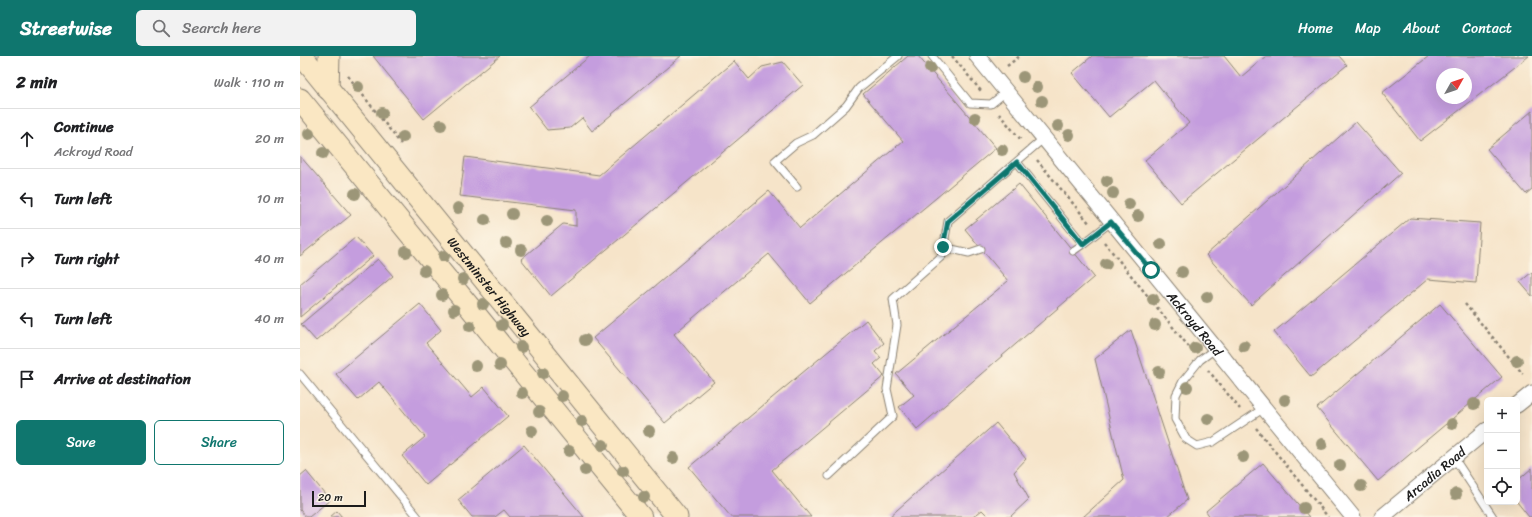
<!DOCTYPE html>
<html lang="en">
<head>
<meta charset="utf-8">
<style>
  body { margin:0; font-family:Sriracha,sans-serif; background:#f2f2f2; color:#202124 }
  .controls { position:absolute; right:12px; bottom:12px; display:grid; overflow:hidden; border-radius:6px; box-shadow:0 4px 16px #0002 }
  .controls button { width:36px; height:36px; display:grid; place-items:center; padding:0; border:0; border-bottom:1px solid #e0e0e0; background:#fff; color:#202124; font:20px sans-serif }
  .compass { position:absolute; left:1136px; top:12px; width:36px; height:36px; border-radius:50%; background:#fff; box-shadow:0 4px 16px #0002; rotate:50deg }
  .scale { position:absolute; left:12px; bottom:10px; width:54px; box-sizing:border-box; padding-left:4px; border:2px solid #1c1c1c; border-top:0; font-size:11px; line-height:14px; white-space:nowrap; color:#1c1c1c; -webkit-text-stroke:3px #fcf5e5; paint-order:stroke }
  .stop { position:absolute; width:12px; height:12px; margin:-9px; border:3px solid #0f766e; border-radius:50%; background:#fff }
  .stop.end { background:#0f766e; border-color:#fff; box-shadow:0 1px 4px #0008 }
  .list { margin:0; padding:0; list-style:none }
  h2 { display:flex; justify-content:space-between; align-items:center; height:52px; margin:0; padding:0 16px; font-size:17px }
  h2 small { font-size:13px; font-weight:400; color:#757577 }
  .list li { display:grid; grid-template-columns:26px 1fr auto; gap:12px; align-items:center; box-sizing:border-box; height:60px; padding:0 16px; border-top:1px solid #e0e0e0 }
  .list b { display:block; font-size:15px; white-space:nowrap }
  .list p { margin:0; font-size:13px; white-space:nowrap; color:#757577 }
  .list em { font-size:13px; font-style:normal; color:#757577 }
  .actions { display:flex; gap:8px; padding:12px 16px }
  .actions a { flex:1; padding:9px 0; border:1px solid #0f766e; border-radius:6px; text-align:center; font-size:14px; color:#0f766e }
  .actions .main { background:#0f766e; color:#fff }
  .icon { flex:none; width:22px; height:22px; fill:none; stroke:currentColor; stroke-width:2; stroke-linecap:round; stroke-linejoin:round }
  .map { position:relative; flex:none; width:1232px; height:461px; overflow:hidden }
  header { display:flex; align-items:center; gap:24px; box-sizing:border-box; height:56px; padding:0 20px; background:#0f766e; color:#fff }
  header strong { font-size:19px }
  nav { display:flex; gap:22px; margin-inline-start:auto; font-size:14px }
  .search { width:280px; height:36px; background:#f2f2f2; display:flex; align-items:center; gap:10px; box-sizing:border-box; padding:0 14px; border-radius:6px; color:#757577; font-size:15px }
  main { display:flex }
  aside { flex:1; background:#fff }
  .map>svg:first-child { display:block }
  .building { fill:#c49dde; fill-rule:evenodd }
  .lines { fill:none; stroke-linecap:round; stroke-linejoin:round }
  .lane-casing { stroke:#898072; stroke-width:9 }
  .street-casing { stroke:#898072; stroke-width:17 }
  .secondary-casing { stroke:#898072; stroke-width:23 }
  .path { stroke:#898072; stroke-width:2.5; stroke-dasharray:3 3; stroke-linecap:butt }
  .lane { stroke:#fff; stroke-width:7 }
  .street { stroke:#fff; stroke-width:15 }
  .secondary { stroke:#fae7c3; stroke-width:21 }
  .tree { fill:#9c9678 }
  .route { stroke:#0f766e; stroke-width:5 }
  .labels { text-anchor:middle; dominant-baseline:central; stroke-width:3; stroke-linejoin:round; paint-order:stroke }
  .street-label { font-size:13px; fill:#1c1c1c; stroke:#fcf5e5 }
</style>
</head>
<body>
<header>
<strong>Streetwise</strong>
<div class="search"><svg class="icon" aria-label="search" viewBox="0 0 24 24"><circle cx="10" cy="10" r="6"/><path d="M15 15l6 6"/></svg>Search here</div>
<nav><a>Home</a><a>Map</a><a>About</a><a>Contact</a></nav>
</header>
<main>
<aside>
<h2>2 min<small>Walk · 110 m</small></h2>
<ul class="list">
<li><svg class="icon" aria-label="ahead" viewBox="0 0 24 24"><path d="M12 20V5M6 11l6-6 6 6"/></svg><div><b>Continue</b><p>Ackroyd Road</p></div><em>20 m</em></li>
<li><svg class="icon" aria-label="left" viewBox="0 0 24 24"><path d="M17 20v-9H6M10 6l-5 5 5 5"/></svg><div><b>Turn left</b></div><em>10 m</em></li>
<li><svg class="icon" aria-label="right" viewBox="0 0 24 24"><path d="M7 20v-9h11M14 6l5 5-5 5"/></svg><div><b>Turn right</b></div><em>40 m</em></li>
<li><svg class="icon" aria-label="left" viewBox="0 0 24 24"><path d="M17 20v-9H6M10 6l-5 5 5 5"/></svg><div><b>Turn left</b></div><em>40 m</em></li>
<li><svg class="icon" aria-label="arrive" viewBox="0 0 24 24"><path d="M6 21V4h12l-3 4 3 4H6"/></svg><div><b>Arrive at destination</b></div></li>
</ul>
<div class="actions"><a class="main">Save</a><a>Share</a></div>
</aside>
<div class="map">
<svg width="1232" height="461" viewBox="0 0 1232 461">
  <rect width="100%" height="100%" fill="#fcf5e5"/>
  <filter id="ink" filterUnits="userSpaceOnUse"><feTurbulence type="fractalNoise" baseFrequency=".025" numOctaves="2"/><feDisplacementMap in="SourceGraphic" scale="8" xChannelSelector="R" yChannelSelector="G"/><feConvolveMatrix kernelMatrix="1 2 1 2 8 2 1 2 1" color-interpolation-filters="sRGB"/></filter>
  <filter id="wash" filterUnits="userSpaceOnUse"><feTurbulence type="fractalNoise" baseFrequency=".012" numOctaves="4" result="noise"/><feDisplacementMap in="SourceGraphic" scale="16" xChannelSelector="R" yChannelSelector="G"/><feGaussianBlur stdDeviation="0.9" result="paint"/><feColorMatrix in="noise" values="0 0 0 0 0 0 0 0 0 0 0 0 0 0 0 0 0 1.4 0 .05"/><feComposite in="paint" operator="in"/></filter>
  <g filter="url(#wash)">
    <rect width="100%" height="100%" fill="#f6e4c9"/>
    <g id="blocks">
      <path class="building" d="M73,0h127l-76,63z
        M290,0h91l-89,75 -10,-13 -12,10 -23,2 -18,-23z
        M608,0h10l78,92 -186,155 -41,-49 -95,80 40,48 -49,41 -72,-85 176,-147 31,37 103,-87 -40,-47z
        M792,0h132l17,21 25,-21h73l8,9 -166,138 -36,-43 44,-37 -35,-43 -45,37 -37,-44z
        M1129,0h100l-109,85 -38,-48zM1142,18h24v24h-24z
        M434,5l15,18 13,-12 21,-5 20,23 -252,211 -30,-37 42,-35 13,2v-16l-116,-14 5,-39 134,18z
        M1232,55v78l-6,5 -39,-45z
        M1056,66l45,51 -150,132 -45,-50z
        M0,100l51,59 -51,41z
        M719,128l75,93 -177,152 -18,-22 15,-12 -18,-21 112,-93 -43,-52z
        M1110,162l70,5 -4,60 -48,-4 -117,98 -37,-45z
        M56,181l17,19 -73,61v-33z
        M78,203l15,17 -77,65 -15,-17z
        M1232,216v24l-12,-14z
        M120,248l21,26 -15,13 46,54 12,-10 24,29 -82,69 -24,-29 23,-19 -46,-55 -21,18 -22,-26z
        M1140,248l62,73 -124,104 -61,-73z
        M566,264l18,23 -9,8 6,7 -7,6 10,12 -112,94 39,47h-80l-42,-50z
        M831,274l56,170 -20,17h-84l41,-37 -29,-121z
        M696,367l30,36 -12,13 15,27 -19,18h-21l-7,-7 -9,7h-84z
        M224,389l60,72h-74l-6,-7 -9,7h-23l-14,-17z
        M963,407l46,54h-99l-4,-6z
        M1232,412v49h-3l-12,-15v-21z
        M6,415l24,29 -21,17h-3l-6,-7v-34z
        M37,455l5,6h-12z"/>
    </g>
  </g>
  <g filter="url(#ink)">
    <use href="#blocks" fill-opacity="0" stroke="#898072" stroke-width="1"/>
    <g class="lines">
      <g class="lane-casing">
        <path id="lane" d="M632,0l38,47 21,1 15,-12
          M717,106l66,82 28,-22
          M497,131l-22,-26 21,-18 17,-8 33,-29 13,-18 39,-32
          M643,191l26,6 12,-4
          M773,195l10,-7
          M915,293l-15,11 -17,21 -7,14 -1,24 11,20 11,7 16,-4 51,-34
          M0,318l118,143
          M1154,402l39,59
          M529,420l64,-60 -6,-27 10,-64 -4,-26 49,-43 6,-35 96,-83"/>
      </g>
      <g class="street-casing">
        <g id="street">
          <path id="s1" d="M677,0l376,461"/>
          <path d="M1217,349l15,-12"/>
          <path id="s2" d="M1082,461l105,-87"/>
        </g>
      </g>
      <g class="secondary-casing">
        <g id="secondary">
          <path id="s3" d="M2,0l375,461"/>
          <path d="M28,33l1,-33"/>
          <path d="M0,43l341,418"/>
        </g>
      </g>
      <path class="path" d="M652,0l29,35
        M707,10l13,-10
        M48,20l53,68
        M699,58l23,27
        M737,104l53,64
        M804,186l89,110
        M1165,248l58,70
        M908,314l32,39
        M956,372l72,89"/>
      <use href="#lane" class="lane"/>
      <use href="#street" class="street"/>
      <use href="#secondary" class="secondary"/>
    </g>
    <g class="tree">
      <circle cx="630" cy="12" r="6"/>
      <circle cx="723" cy="21" r="6"/>
      <circle cx="58" cy="31" r="6"/>
      <circle cx="737" cy="31" r="6"/>
      <circle cx="742" cy="45" r="6"/>
      <circle cx="82" cy="57" r="6"/>
      <circle cx="675" cy="62" r="6"/>
      <circle cx="141" cy="69" r="6"/>
      <circle cx="758" cy="70" r="6"/>
      <circle cx="9" cy="78" r="6"/>
      <circle cx="769" cy="79" r="6"/>
      <circle cx="103" cy="81" r="6"/>
      <circle cx="702" cy="94" r="6"/>
      <circle cx="23" cy="97" r="6"/>
      <circle cx="807" cy="125" r="6"/>
      <circle cx="813" cy="137" r="6"/>
      <circle cx="55" cy="138" r="6"/>
      <circle cx="829" cy="148" r="6"/>
      <circle cx="158" cy="152" r="6"/>
      <circle cx="212" cy="158" r="6"/>
      <circle cx="838" cy="160" r="6"/>
      <circle cx="185" cy="164" r="6"/>
      <circle cx="247" cy="165" r="6"/>
      <circle cx="206" cy="187" r="6"/>
      <circle cx="861" cy="188" r="6"/>
      <circle cx="221" cy="194" r="6"/>
      <circle cx="106" cy="196" r="6"/>
      <circle cx="144" cy="200" r="6"/>
      <circle cx="806" cy="208" r="6"/>
      <circle cx="124" cy="215" r="6"/>
      <circle cx="882" cy="216" r="6"/>
      <circle cx="163" cy="223" r="6"/>
      <circle cx="142" cy="239" r="6"/>
      <circle cx="907" cy="241" r="6"/>
      <circle cx="853" cy="243" r="6"/>
      <circle cx="183" cy="248" r="6"/>
      <circle cx="154" cy="254" r="6"/>
      <circle cx="202" cy="269" r="6"/>
      <circle cx="855" cy="269" r="6"/>
      <circle cx="170" cy="270" r="6"/>
      <circle cx="285" cy="284" r="6"/>
      <circle cx="944" cy="290" r="6"/>
      <circle cx="221" cy="291" r="6"/>
      <circle cx="895" cy="292" r="6"/>
      <circle cx="1217" cy="305" r="6"/>
      <circle cx="200" cy="309" r="6"/>
      <circle cx="176" cy="310" r="6"/>
      <circle cx="859" cy="316" r="6"/>
      <circle cx="243" cy="317" r="6"/>
      <circle cx="887" cy="331" r="6"/>
      <circle cx="222" cy="337" r="6"/>
      <circle cx="262" cy="340" r="6"/>
      <circle cx="985" cy="344" r="6"/>
      <circle cx="1174" cy="348" r="6"/>
      <circle cx="239" cy="356" r="6"/>
      <circle cx="908" cy="363" r="6"/>
      <circle cx="282" cy="365" r="6"/>
      <circle cx="1152" cy="368" r="6"/>
      <circle cx="232" cy="375" r="6"/>
      <circle cx="349" cy="375" r="6"/>
      <circle cx="1022" cy="388" r="6"/>
      <circle cx="303" cy="389" r="6"/>
      <circle cx="269" cy="395" r="6"/>
      <circle cx="943" cy="401" r="6"/>
      <circle cx="373" cy="402" r="6"/>
      <circle cx="1040" cy="409" r="6"/>
      <circle cx="285" cy="414" r="6"/>
      <circle cx="323" cy="415" r="6"/>
      <circle cx="1061" cy="430" r="6"/>
      <circle cx="1156" cy="438" r="6"/>
      <circle cx="344" cy="441" r="6"/>
      <circle cx="1004" cy="452" r="6"/>
    </g>
  </g>
  <g class="lines" filter="url(#ink)">
    <path class="route" d="M643,191l5,-26 69,-59 66,82 28,-22 40,48"/>
  </g>
  <g class="labels">
    <g class="street-label">
      <text stroke="none"><textPath href="#s3" startOffset="297">Westminster Highway</textPath></text>
      <text stroke="none"><textPath href="#s1" startOffset="345">Ackroyd Road</textPath></text>
      <text stroke="none"><textPath href="#s2" startOffset="68">Arcadia Road</textPath></text>
    </g>
  </g>
</svg>
<div class="controls">
<button>+</button>
<button>−</button>
<button><svg class="icon" aria-label="locate" viewBox="0 0 24 24"><circle cx="12" cy="12" r="6"/><path d="M12 2v4M12 18v4M2 12h4M18 12h4"/></svg></button>
</div>
<svg class="compass" viewBox="-18 -18 36 36"><path d="M0-13l5 13h-10z" fill="#e53935"/><path d="M0 13l5-13h-10z" fill="#757577"/></svg>
<div class="scale">20 m</div>
<div class="stop" style="left:851px;top:214px"></div>
<div class="stop end" style="left:643px;top:191px"></div>
</div>
</main>
</body>
</html>
